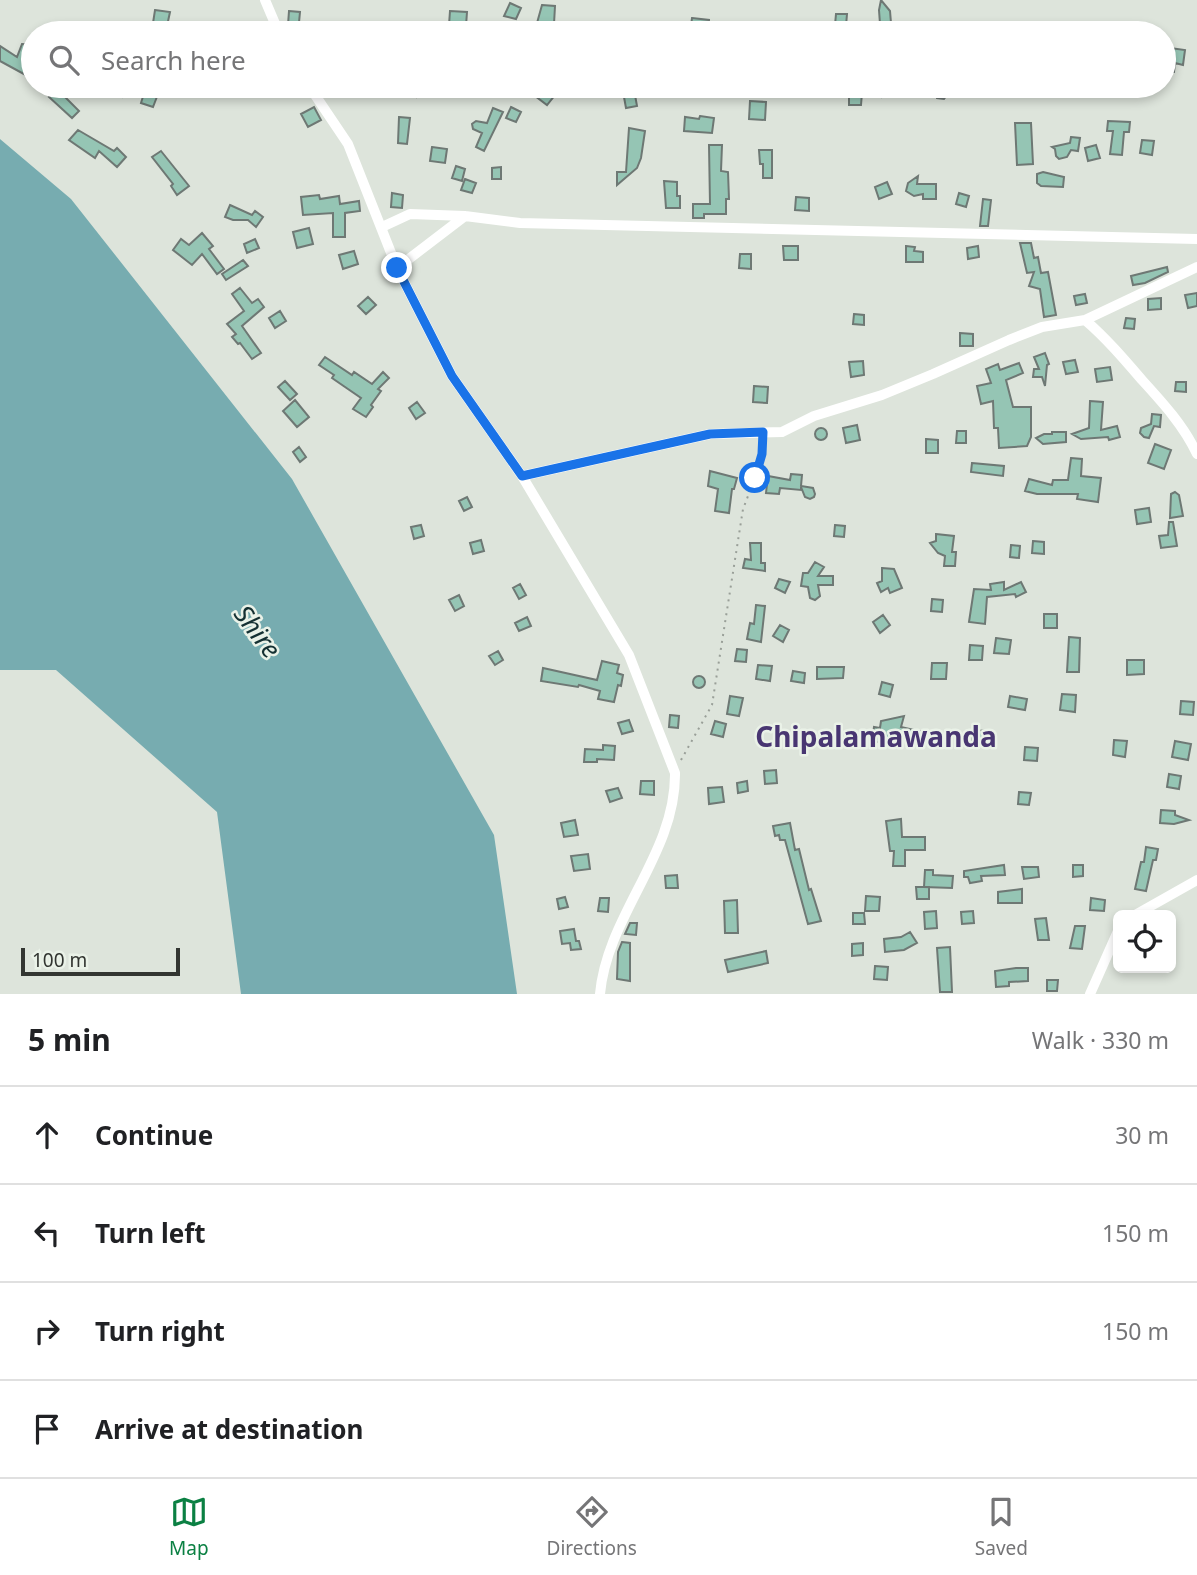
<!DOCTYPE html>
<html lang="en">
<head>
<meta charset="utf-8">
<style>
  body { margin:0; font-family:"Noto Sans",sans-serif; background:#f6f6f6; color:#202124 }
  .controls { position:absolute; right:21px; bottom:21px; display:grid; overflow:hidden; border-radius:10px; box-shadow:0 4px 10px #0003 }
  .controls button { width:63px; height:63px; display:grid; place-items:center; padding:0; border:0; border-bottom:2px solid #e0e0e0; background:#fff; color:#202124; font:35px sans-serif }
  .scale { position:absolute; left:21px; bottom:18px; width:159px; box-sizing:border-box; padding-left:7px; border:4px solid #323531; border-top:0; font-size:19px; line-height:24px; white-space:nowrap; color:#323531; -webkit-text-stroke:5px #eaf2e8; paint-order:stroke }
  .stop { position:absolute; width:21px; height:21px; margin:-16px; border:5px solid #1a73e8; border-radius:50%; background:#fff }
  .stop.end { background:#1a73e8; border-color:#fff; box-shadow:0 2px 7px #0008 }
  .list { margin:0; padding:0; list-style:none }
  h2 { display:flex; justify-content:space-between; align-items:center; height:91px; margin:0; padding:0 28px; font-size:30px }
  h2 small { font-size:23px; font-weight:400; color:#757577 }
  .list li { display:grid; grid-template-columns:46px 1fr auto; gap:21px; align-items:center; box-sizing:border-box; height:98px; padding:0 28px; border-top:2px solid #e0e0e0 }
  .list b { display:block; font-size:26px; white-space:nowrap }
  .list em { font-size:23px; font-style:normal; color:#757577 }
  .icon { flex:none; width:38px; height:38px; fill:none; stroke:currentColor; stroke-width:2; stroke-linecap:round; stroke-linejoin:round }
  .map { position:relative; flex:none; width:1197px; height:994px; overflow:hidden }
  .search { position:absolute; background:#fff; box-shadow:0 4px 10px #0003; left:21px; right:21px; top:21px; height:77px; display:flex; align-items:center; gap:18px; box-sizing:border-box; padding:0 24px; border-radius:38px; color:#757577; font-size:26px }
  .sheet { height:483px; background:#fff }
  nav { display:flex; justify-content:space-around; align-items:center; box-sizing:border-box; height:98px; border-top:2px solid #e0e0e0; background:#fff; font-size:19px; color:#757577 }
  nav a { display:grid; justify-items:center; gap:4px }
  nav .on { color:#0b8043 }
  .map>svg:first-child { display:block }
  .water { fill:#77acb0 }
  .building { fill:#95c5b4; stroke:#6e7874; stroke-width:2 }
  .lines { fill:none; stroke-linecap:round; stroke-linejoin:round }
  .path { stroke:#999f98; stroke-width:2; stroke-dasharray:2 5; stroke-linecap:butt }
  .minor { stroke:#fff; stroke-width:10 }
  .route { stroke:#1a73e8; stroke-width:9 }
  .labels { text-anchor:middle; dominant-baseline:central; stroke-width:5; stroke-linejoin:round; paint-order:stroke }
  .water-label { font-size:26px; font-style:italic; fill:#143032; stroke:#eaf2e8 }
  .quarter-label { font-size:28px; font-weight:bold; fill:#483672; stroke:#eaf2e8 }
</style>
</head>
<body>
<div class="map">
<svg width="1197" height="994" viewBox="0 0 1197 994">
  <rect width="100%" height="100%" fill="#dde4db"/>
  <path class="water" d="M0,139l71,60 221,280 202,356 23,159h-276l-24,-182 -161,-142h-56z"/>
  <path class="building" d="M881,0l9,11 1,12 -11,1 -1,-14z
    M510,3l11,5 -5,11 -12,-3z
    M542,5l13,1 -1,18 -17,-1z
    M155,10l15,2 -3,14 -14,-3z
    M289,11l11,1 -2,21h-8l1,-8h-3z
    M450,11l17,1 -1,14 -17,-1z
    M836,14h11l-1,12 -11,-1z
    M692,18l17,2 -1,13h-18z
    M22,44l11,1v34l-33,-18v-15l17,11z
    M1170,48l15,2 -2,15 -8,-2 -1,9 -9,-1 -1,-19h5z
    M76,86h53l-7,11 -20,-11v5l-24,3z
    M271,86h23l-19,9z
    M356,86h12l1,9h-12z
    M377,86h41l-2,11 -22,-4v4h-10v-5l-7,-2z
    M522,86h18l15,9 -8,10z
    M557,86h23l-5,9z
    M879,86h12l3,8 -12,3z
    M962,86h30v6l-20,2v3l-10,-1z
    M952,88l-8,11 -7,-1 -1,-5 3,-2z
    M57,89l22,22 -7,7 -23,-21z
    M145,90l13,4 -5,13 -12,-4z
    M849,92l13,1 -1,12h-12z
    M635,95l2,11 -11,2 -2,-11z
    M750,101l16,1 -1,18 -16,-1z
    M314,107l7,13 -13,7 -7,-13z
    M511,107l10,5 -5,10 -10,-4z
    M493,108l10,4 -19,39 -8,-4 6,-14 -9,-4 -1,-5 4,-3 11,2z
    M700,116l14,2 -2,15 -28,-2 1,-14 14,2z
    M399,117l11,1 -3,26 -9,-1z
    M1108,121l22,1 -1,10h-5l-2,23 -12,-1 3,-23h-6z
    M1015,123h16l2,41 -16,1z
    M629,128l16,3 -4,27 -4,10 -20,17v-13h9z
    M78,130l36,21 3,-3 9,9 -9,10 -18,-16 -4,7 -26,-18z
    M1071,137l9,1 -2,13 -7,-1 -4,7 -8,2 -3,-3 -1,-7 -3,-2 18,-4z
    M1142,140l12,1 -2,14 -12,-2z
    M709,145h13l-1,26 7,1 1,27h-3v15h-22v4h-11v-14h17z
    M1096,145l4,13 -12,3 -3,-13z
    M432,147l15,2 -2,14 -15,-2z
    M759,150h13v28h-9v-14h-3z
    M161,151l28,35 -12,9 -6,-9 2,-2 -21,-27z
    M456,166l9,3 -3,12 -10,-3z
    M501,167v12h-9v-11z
    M1043,172l21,5 -1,10 -22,-1 -4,-3v-9z
    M918,176l-1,8h19v15h-13v-5l-9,2 -8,-5 2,-8z
    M465,179l11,4 -4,10 -11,-3z
    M664,181l13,1v14h3v12h-14z
    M887,182l5,12 -13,5 -4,-12z
    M392,193l11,2 -1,13 -11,-1z
    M959,193l10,3 -3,11 -10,-3z
    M319,195l1,4 19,-3 1,8 19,-3 1,10 -15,2v24h-12v-24l-30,2 -2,-18z
    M796,197l13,1v13l-14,-1z
    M983,199l8,1 -3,26h-8z
    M230,205l22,10 3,-4 8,6 -7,10 -8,-7h-15l-8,-3z
    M309,228l4,16 -16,4 -4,-16z
    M202,233l11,13 -4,3 15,20 -7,5 -15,-20 -10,11 -19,-15 8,-11 8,6z
    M255,239l4,9 -12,5 -3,-9z
    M1020,243h11l3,15 4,-1 3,16 7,-1 8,43 -12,2 -4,-28 -11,-3 5,-14 -7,1z
    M783,246h15v14h-14z
    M906,246l9,1 -1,4 9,1v10h-17z
    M978,246l1,11 -11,2 -1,-11z
    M354,251l4,13 -15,5 -4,-14z
    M740,254h11v15l-12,-1z
    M243,260l5,6 -22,14 -4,-6z
    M1167,267l1,5 -23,11 -12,2 -2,-9z
    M240,288l12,15 6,-4 6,8 -22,19 19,27 -9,6 -12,-16 -2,1 -6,-7 4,-3 -9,-10 17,-13 -12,-17z
    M1197,293v13l-9,2 -3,-13z
    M1085,294l2,9 -11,2 -2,-9z
    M368,297l8,8 -10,9 -8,-8z
    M1161,298v11l-13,1v-11z
    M280,311l6,10 -11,7 -6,-10z
    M854,314l10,1v10l-11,-1z
    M1126,318l9,1 -1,10 -10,-1z
    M960,333l13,1v12h-13z
    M1045,353l4,11 -2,1 -2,21 -3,-9h-9l1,-8h5l-5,-12z
    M325,357l27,18 2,-3 18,12 11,-12 6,6 -11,11 3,2 -10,14 2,2 -7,10 -13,-8 8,-11 -29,-20 2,-3 -15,-10z
    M1075,360l3,12 -12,2 -3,-12z
    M863,361l1,14 -13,2 -2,-15z
    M1019,363l4,10 -17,7 7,27h18v30l-4,9 -28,2 -1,-20h-4l-1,-27 -12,3 -4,-18 14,-3 -5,-14 12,-5 2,6z
    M1110,367l2,13 -15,2 -2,-13z
    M285,381l12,13 -7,6 -12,-13z
    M1176,382h10v10l-11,-1z
    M754,386l14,1 -1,16 -14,-1z
    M295,400l14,17 -12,10 -14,-16z
    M1090,401l13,1 -2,28 16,-4 3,11 -11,3 -1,-3 -27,2 -9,-5 17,-6z
    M417,402l8,11 -9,6 -7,-11z
    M1152,414l9,1 -1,12 -6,-1 -5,12 -5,-1 -4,-4 1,-5 10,-4z
    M857,425l3,15 -14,3 -3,-15z
    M815 434a6 6 0 1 1 12 0a6 6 0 1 1-12 0Z
    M957,431h9v12h-10z
    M1052,432h14v10l-23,2 -7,-6 8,-4h8z
    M926,439l12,1v13h-12z
    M1155,444l16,6 -7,19 -16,-6z
    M299,447l7,10 -6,5 -7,-10z
    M1071,458l11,1 -1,17 20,2 -3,24 -21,-3 1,-5h-41l-12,-3 4,-12 23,6 1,-5h15z
    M972,463l32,3 -1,10 -32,-4z
    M710,471l27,7 -3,11h-2l-3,24 -14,-2 3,-22 -10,-3z
    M791,474l11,1 -1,11 12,2 2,6 -1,3 -4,2 -5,-2 -4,-10v3l-21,-2 -1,6 -13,-1 2,-17 22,4z
    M1175,492l4,3 4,21 -13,2 1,-24z
    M467,497l5,10 -8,4 -5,-10z
    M1149,508l2,14 -14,2 -2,-14z
    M1169,522h4l4,24 -16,2 -2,-12 9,-1z
    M421,525l3,11 -10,3 -3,-12z
    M835,525l10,1 -1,11 -10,-1z
    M936,534l18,2 -2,16h4l-1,14h-11l1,-10 -7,-3 -8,-10 6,-2z
    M481,540l3,11 -11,3 -3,-11z
    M1033,541l11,1v12l-12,-1z
    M750,543h11v20h4v8l-22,-3 2,-9 6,1z
    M1011,545l9,1 -1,12 -9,-1z
    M815,562l9,5 -6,9h15v9h-15l2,11 -5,4 -5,-2 -2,-11 -7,-1 2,-13h5z
    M882,568l12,1 8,19 -12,5 -2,-5 -7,4 -4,-9 5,-2z
    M779,579l11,3 -5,11 -10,-5z
    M1004,582v8l17,-8 5,10 -10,5 -1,-3 -28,3 -2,27 -16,-2 5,-33 17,1 -1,-6z
    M520,584l6,11 -7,4 -6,-11z
    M459,595l5,11 -9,5 -6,-11z
    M932,599l11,1 -1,12 -11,-1z
    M756,605l9,1 -4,36 -14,-3 3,-16 4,1z
    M1044,614h13v14h-13z
    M883,615l7,10 -10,8 -7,-11z
    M527,617l4,9 -12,5 -4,-8z
    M780,625l9,5 -6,12 -10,-6z
    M1069,637l11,1 -1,34h-12z
    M996,638l15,2 -2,14 -15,-1z
    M970,645l13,1 -1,14h-13z
    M737,649l10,1 -1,12 -11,-1z
    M498,651l5,9 -8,5 -6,-9z
    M1127,660h17v14l-17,1z
    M602,661l17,4 -2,8 6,2 -2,11 -3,-1 -4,17 -16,-3 2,-8 -21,-6 -1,2 -37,-6 2,-13 54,12z
    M932,663h15l-1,16h-15z
    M758,665l14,1 -2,15 -14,-2z
    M817,667h27l-1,11 -26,1z
    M793,671l12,2 -1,10 -13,-2z
    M693 682a6 6 0 1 1 12 0a6 6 0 1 1-12 0Z
    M882,682l11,3 -3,12 -11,-3z
    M1062,694l14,1 -1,17 -15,-2z
    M730,696l13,2 -4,18 -12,-2z
    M1010,696l17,3 -2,11 -17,-3z
    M1181,701l13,1 -1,13 -13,-1z
    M670,715l9,1 -1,12 -9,-1z
    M904,716l-3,11 22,5 -2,9 -21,-4 -2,9 -26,-5 2,-14 6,1 1,-7z
    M629,720l4,11 -11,3 -4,-11z
    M715,721l11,3 -3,13 -12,-3z
    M972,730l13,1 -1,14 -12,-1z
    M1114,740l13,1 -2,16 -12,-2z
    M1175,741l16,3 -3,16 -16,-3z
    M603,745l12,1 -1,14 -17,-1v3h-13l1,-13 18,1z
    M1025,747l13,1 -1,13 -13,-1z
    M776,770l1,13 -12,1 -1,-13z
    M1169,774l12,2 -2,13 -12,-2z
    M641,781h13v14l-14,-1z
    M747,781l1,10 -10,2 -1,-10z
    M722,787l2,15 -15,2 -1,-16z
    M618,788l4,10 -12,4 -4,-11z
    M1019,792l12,1 -2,12 -11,-1z
    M1161,810l14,1v4l14,5 -15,4 -14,-1z
    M901,819l1,18h23v13h-20v16h-12l1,-15h-4l-4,-30z
    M575,820l3,15 -14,2 -3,-14z
    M790,823l5,27 4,-1 10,41 2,-1 10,32 -13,3 -23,-84h-5l-1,-5 -4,1 -2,-10z
    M1146,847l12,2 -2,11h-3l-7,31 -11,-2 6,-27h3z
    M588,854l2,15 -16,2 -3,-15z
    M1004,865l1,10 -24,1 1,5 -12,2 -2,-6h-4v-6z
    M1073,865h10v11l-10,1z
    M1022,867h16l1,10 -15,2z
    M925,870h8v5l20,1 -1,12 -28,-1z
    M677,875l1,13h-12l-1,-12z
    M916,887h13v12h-12z
    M1022,889v14h-24v-11z
    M866,896l14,1 -1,14h-14z
    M565,897l3,10 -9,2 -2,-10z
    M600,898h9l-1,14 -10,-1z
    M1091,898l14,2 -1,11 -14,-1z
    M737,900l1,33h-13l-1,-32z
    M936,911l1,17 -12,1 -1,-17z
    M973,911l1,12 -12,1 -1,-12z
    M853,913h11l1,11h-12z
    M1046,918l3,22h-11l-3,-21z
    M630,923h7l-1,12 -11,-1z
    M1075,926h10l-3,23 -12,-1z
    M574,929l2,12h3l2,8 -10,1 -1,-7 -8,1 -2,-13z
    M910,932l7,11 -13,7 -19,2 -1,-13 17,-2z
    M622,942l8,1v38l-13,-2 1,-27z
    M863,943v12l-11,1v-12z
    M950,947l2,45h-12l-3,-44z
    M766,951l2,12 -40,9 -3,-12z
    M875,966l13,1 -1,13 -13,-1z
    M1016,968h12v13l-19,1v4l-13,1 -1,-16z
    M1047,980h11l-1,11h-10z"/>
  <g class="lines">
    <path class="path" d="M681,760l31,-55 31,-196 12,-31 8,-34"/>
    <path class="minor" d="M265,0l14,33
      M309,86l39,58 49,124 55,108 70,100 107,179 46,118c1,81 -68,142 -75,221
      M382,227l28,-13 55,2 55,7 677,16
      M397,268l68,-52
      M1085,320l112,-53
      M522,476l188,-42 72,-2 32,-16 68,-21 51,-21 76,-34 33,-13 43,-7c21,18 39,39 57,60 21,23 42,46 55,74
      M1135,915l62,-35
      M1090,994l28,-63"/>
  </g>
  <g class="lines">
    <path class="route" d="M397,268l55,108 70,100 188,-42 53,-2 -1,22 -7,24"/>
  </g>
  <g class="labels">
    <g class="water-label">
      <text transform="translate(258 631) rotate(53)">Shire</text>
    </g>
    <g class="quarter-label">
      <text x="876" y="736">Chipalamawanda</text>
    </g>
  </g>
</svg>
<div class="controls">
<button><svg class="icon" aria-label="locate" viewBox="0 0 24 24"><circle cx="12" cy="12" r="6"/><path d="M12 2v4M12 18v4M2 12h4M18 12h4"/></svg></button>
</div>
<div class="scale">100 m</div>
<div class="stop" style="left:755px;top:478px"></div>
<div class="stop end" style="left:397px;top:268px"></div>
<div class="search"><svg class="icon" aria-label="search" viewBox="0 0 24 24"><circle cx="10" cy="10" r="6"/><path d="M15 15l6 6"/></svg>Search here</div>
</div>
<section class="sheet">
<h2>5 min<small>Walk · 330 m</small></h2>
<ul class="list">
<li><svg class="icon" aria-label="ahead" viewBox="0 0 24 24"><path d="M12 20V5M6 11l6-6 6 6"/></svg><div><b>Continue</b></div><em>30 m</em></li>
<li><svg class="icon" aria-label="left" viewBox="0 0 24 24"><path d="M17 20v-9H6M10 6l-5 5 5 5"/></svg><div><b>Turn left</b></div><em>150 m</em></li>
<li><svg class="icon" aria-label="right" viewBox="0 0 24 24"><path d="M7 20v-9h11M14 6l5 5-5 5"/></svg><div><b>Turn right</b></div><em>150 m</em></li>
<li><svg class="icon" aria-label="arrive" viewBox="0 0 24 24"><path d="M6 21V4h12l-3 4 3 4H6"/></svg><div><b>Arrive at destination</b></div></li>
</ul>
</section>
<nav>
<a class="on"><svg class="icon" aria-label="map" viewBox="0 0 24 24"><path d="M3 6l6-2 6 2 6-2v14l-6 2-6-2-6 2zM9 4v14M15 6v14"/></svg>Map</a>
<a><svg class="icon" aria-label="directions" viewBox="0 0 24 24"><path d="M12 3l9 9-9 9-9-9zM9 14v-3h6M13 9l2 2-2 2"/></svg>Directions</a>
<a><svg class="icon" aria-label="saved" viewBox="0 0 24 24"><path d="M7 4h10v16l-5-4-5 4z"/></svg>Saved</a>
</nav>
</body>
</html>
